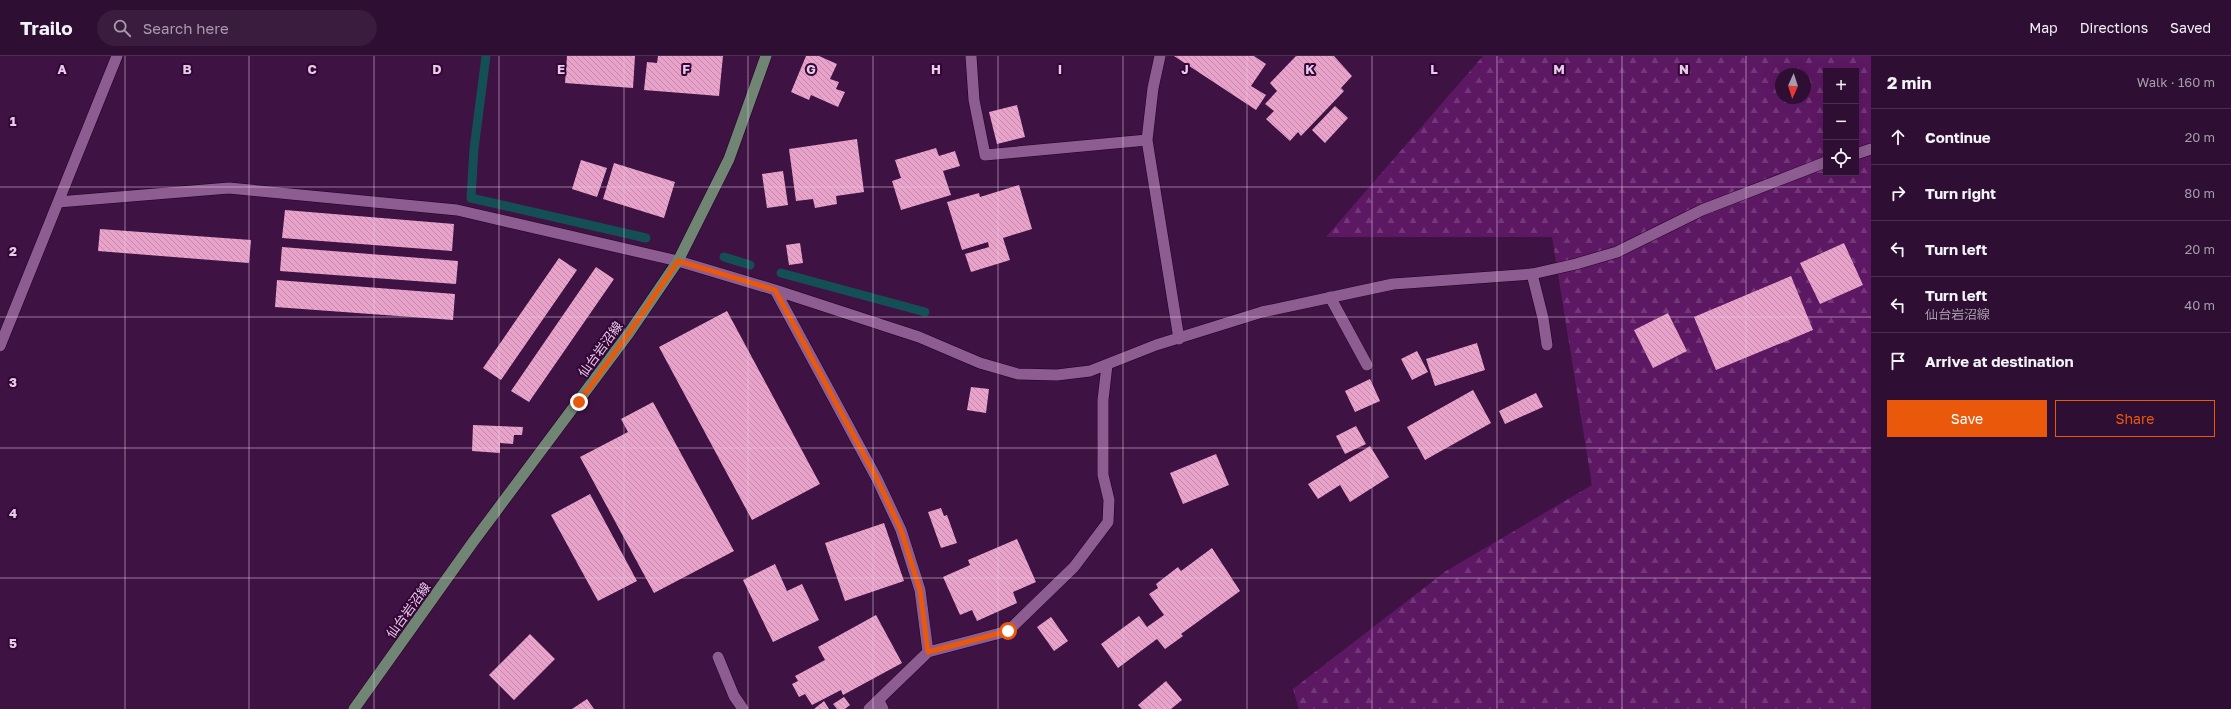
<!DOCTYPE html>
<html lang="en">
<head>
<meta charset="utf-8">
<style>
  body { margin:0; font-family:"Golos Text","Noto Sans JP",sans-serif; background:#3a1c3e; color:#f1f3f6 }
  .controls { position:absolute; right:12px; top:12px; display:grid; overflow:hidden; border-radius:0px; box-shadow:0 4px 16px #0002 }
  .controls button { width:36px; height:36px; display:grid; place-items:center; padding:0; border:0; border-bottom:1px solid #492e4d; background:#2e0e32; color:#f1f3f6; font:20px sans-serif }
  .compass { position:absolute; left:1775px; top:12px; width:36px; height:36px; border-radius:50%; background:#2e0e32; box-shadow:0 4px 16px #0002; rotate:183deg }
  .stop { position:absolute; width:12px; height:12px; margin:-9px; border:3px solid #ea580c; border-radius:50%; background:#fff }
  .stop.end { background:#ea580c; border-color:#fff; box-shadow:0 1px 4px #0008 }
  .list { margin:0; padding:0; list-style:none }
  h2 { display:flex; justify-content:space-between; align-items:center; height:52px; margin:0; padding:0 16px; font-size:17px }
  h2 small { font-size:13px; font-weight:400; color:#a79cac }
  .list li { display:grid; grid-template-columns:26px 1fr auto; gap:12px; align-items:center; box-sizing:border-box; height:56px; padding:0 16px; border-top:1px solid #492e4d }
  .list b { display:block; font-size:15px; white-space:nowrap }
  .list p { margin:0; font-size:13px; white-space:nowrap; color:#a79cac }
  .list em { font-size:13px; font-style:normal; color:#a79cac }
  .actions { display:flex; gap:8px; padding:12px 16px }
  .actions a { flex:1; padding:9px 0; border:1px solid #ea580c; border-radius:0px; text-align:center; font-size:14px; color:#ea580c }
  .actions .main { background:#ea580c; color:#fff }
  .icon { flex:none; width:22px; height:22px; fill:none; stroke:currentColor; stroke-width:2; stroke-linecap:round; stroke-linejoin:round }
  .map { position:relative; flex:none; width:1871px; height:653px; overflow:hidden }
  header { display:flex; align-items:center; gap:24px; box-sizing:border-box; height:56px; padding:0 20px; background:#2e0e32; border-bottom:1px solid #492e4d }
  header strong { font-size:19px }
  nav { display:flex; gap:22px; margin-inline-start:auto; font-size:14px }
  .search { width:280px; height:36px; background:#3a1c3e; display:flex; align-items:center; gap:10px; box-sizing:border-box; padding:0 14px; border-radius:22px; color:#a79cac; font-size:15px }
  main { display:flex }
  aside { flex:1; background:#2e0e32 }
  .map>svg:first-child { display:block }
  .forest { fill:url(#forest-firs); fill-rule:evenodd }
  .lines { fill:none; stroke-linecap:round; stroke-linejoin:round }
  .stream { stroke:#144f55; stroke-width:9 }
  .building { fill:url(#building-back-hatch) }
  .service-casing { stroke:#200123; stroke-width:12 }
  .minor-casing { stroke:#200123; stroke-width:12 }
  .primary-casing { stroke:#200123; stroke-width:12 }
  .service { stroke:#8d5d91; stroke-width:11 }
  .minor { stroke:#8d5d91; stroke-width:11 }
  .primary { stroke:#708573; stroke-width:11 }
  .route { stroke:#ea580c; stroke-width:5 }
  .grid { fill:none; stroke:#e7cce8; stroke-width:1; stroke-opacity:0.55 }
  .labels { text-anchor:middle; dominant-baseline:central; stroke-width:4; stroke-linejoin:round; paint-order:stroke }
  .street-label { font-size:13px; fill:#e7cce8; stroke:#340637 }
  .grid-label { font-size:13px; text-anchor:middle; font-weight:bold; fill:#e7cce8; stroke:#340637; stroke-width:4; stroke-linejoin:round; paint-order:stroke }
</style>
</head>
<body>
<header>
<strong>Trailo</strong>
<div class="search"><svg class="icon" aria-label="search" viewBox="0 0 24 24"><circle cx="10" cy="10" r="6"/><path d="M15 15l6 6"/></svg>Search here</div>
<nav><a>Map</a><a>Directions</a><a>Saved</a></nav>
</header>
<main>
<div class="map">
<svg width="1871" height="653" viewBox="0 0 1871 653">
  <defs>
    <pattern id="forest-firs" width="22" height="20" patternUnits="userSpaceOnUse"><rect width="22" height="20" fill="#5d1863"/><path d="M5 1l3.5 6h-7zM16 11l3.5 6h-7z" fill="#743879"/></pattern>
    <pattern id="building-back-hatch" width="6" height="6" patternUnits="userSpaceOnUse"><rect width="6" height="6" fill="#e9a3cb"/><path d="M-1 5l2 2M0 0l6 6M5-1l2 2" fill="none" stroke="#c08aaa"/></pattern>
  </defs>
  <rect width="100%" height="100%" fill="#3e1242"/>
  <path class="forest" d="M1483,0h388v653h-572l-6,-20 153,-118 146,-86 -40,-248h-226zM1826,15h30v102h-30zM1781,18h24v24h-24z"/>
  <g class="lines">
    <path class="stream" d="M486,0l-12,93 -3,49 175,40
      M724,201l26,8
      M781,217l144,39"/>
  </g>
  <path class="building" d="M567,0h68l-2,32 -68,-5z
    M658,0h65l-4,40 -75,-6 3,-28 10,1z
    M806,0h13l18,8 -7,15 9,3 -3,7 9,3 -7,15 -27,-12 -2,5 -18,-8z
    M1174,0h80l12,8 -15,22 15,9 -10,15z
    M1296,0h38l18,20 -11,12 3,3 -43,45 -3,-4 -8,9 -24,-22 8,-8 -9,-7 12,-13 -7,-8z
    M1017,49l8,32 -28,7 -8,-32z
    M1335,50l13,12 -23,25 -13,-13z
    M857,83l7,53 -28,4 1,8 -22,4 -2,-9 -17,2 -7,-52z
    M936,92l3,8 16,-5 5,15 -17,5 8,24 -50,15 -9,-29 9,-3 -6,-18z
    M581,104l26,8 -10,29 -25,-8z
    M614,107l61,19 -11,36 -61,-19z
    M783,115l5,34 -21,3 -5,-34z
    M1019,129l13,44 -29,9 7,22 -39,12 -6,-18 24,-7 -1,-5 -26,8 -15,-48 32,-9 1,4z
    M285,154l169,14 -2,27 -170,-13z
    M100,173l151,11 -2,23 -151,-12z
    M800,187l3,20 -14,2 -3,-20z
    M1844,187l19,42 -43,19 -20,-41z
    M282,191l176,14 -2,23 -176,-13z
    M559,202l18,12 -76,110 -18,-12z
    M596,211l18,12 -85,123 -18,-11z
    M1791,220l22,54 -97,40 -22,-53z
    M277,224l178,14 -2,26 -178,-13z
    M727,255l93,173 -68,36 -93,-173z
    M1668,257l19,38 -34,17 -19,-38z
    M1477,287l8,27 -50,16 -9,-27z
    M1417,295l11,21 -16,8 -11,-21z
    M1370,323l10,22 -25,11 -10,-21z
    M971,331l18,2 -3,24 -19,-3z
    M1473,334l18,33 -66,37 -18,-33z
    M1536,337l7,14 -38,17 -6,-13z
    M653,346l81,149 -80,42 -74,-136 48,-25 -7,-13z
    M473,369l50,2 -1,8h-8l-1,9 -13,-1v10l-28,-2z
    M1356,370l10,18 -21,10 -9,-18z
    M1370,390l19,31 -39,25 -10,-17 -22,14 -10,-15z
    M1216,398l13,31 -46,19 -13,-31z
    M590,438l47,87 -39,20 -47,-86z
    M941,452l3,8 3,-1 10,28 -16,5 -13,-36z
    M884,467l20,58 -59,20 -20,-58z
    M1017,483l19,43 -23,10 4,11 -40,18 -5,-11 -12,5 -17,-38 27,-12 -2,-5z
    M1212,492l28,43 -59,43 2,2 -18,13 -8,-10 -39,29 -17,-24 38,-28 8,11 17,-12 -15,-21 9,-6 -2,-4 22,-17 3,4z
    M775,508l12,27 15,-7 17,36 -46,22 -30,-62z
    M876,559l26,48 -59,32 -2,-5 -29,15 -7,-11 -6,3 -7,-13 6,-3 -3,-5 30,-16 -7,-13z
    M1051,561l17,24 -14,10 -17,-24z
    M530,578l25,25 -41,41 -25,-25z
    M1166,625l16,19 -11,9h-29l-4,-4z
    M844,641l6,8 -5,4h-8l-4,-5z
    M587,643l7,10h-22z
    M824,645l5,8h-15z"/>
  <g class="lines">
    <g class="service-casing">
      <path id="service" d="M1532,218l11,44 4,27
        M1330,241l37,68
        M718,601l16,39 9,13
        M879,645l4,8"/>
    </g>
    <g class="minor-casing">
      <path id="minor" d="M971,0l3,44 11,55 162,-15 32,199
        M1147,84l6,-52 7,-32
        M1856,98l15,-5
        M58,146l171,-14 228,22 221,51 97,29 144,47 61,26 38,11 39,1 33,-4 66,-26 106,-33 131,-28 139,-10 44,-10 41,-12 85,-42 124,-48
        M775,234l102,189 24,51 19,60 8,62 -59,57
        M0,290l117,-290
        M928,596l80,-21 66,-64 34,-45 1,-22 -6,-25v-75l4,-35"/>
    </g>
    <g class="primary-casing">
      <path id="primary" d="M354,653l119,-167 156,-209 49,-72 51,-102 37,-103"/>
    </g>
    <use href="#service" class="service"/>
    <use href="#minor" class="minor"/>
    <use href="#primary" class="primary"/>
  </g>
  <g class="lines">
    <path class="route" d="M579,346l50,-69 49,-72 97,29 102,189 24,51 19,60 8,62 80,-21"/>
  </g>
  <path class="grid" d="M125,0v653M249,0v653M374,0v653M499,0v653M624,0v653M748,0v653M873,0v653M998,0v653M1123,0v653M1247,0v653M1372,0v653M1497,0v653M1622,0v653M1746,0v653M0,131h1871M0,261h1871M0,392h1871M0,522h1871"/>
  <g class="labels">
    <g class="street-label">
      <text transform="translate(600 293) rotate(-54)">仙台岩沼線</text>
      <text transform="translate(408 554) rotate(-54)">仙台岩沼線</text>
    </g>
  </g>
  <g class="grid-label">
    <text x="62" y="18">A</text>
    <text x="187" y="18">B</text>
    <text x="312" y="18">C</text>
    <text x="437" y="18">D</text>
    <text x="561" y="18">E</text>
    <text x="686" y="18">F</text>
    <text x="811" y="18">G</text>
    <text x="936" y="18">H</text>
    <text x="1060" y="18">I</text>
    <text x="1185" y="18">J</text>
    <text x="1310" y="18">K</text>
    <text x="1434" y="18">L</text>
    <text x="1559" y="18">M</text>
    <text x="1684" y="18">N</text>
    <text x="13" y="70">1</text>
    <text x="13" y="200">2</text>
    <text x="13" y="331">3</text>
    <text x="13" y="462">4</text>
    <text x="13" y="592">5</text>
  </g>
</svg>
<div class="controls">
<button>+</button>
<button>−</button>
<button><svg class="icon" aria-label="locate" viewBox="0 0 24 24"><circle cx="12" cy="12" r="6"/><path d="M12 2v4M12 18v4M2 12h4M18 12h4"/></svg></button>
</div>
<svg class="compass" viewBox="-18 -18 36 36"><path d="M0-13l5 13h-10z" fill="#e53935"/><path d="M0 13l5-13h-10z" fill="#a79cac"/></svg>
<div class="stop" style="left:1008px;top:575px"></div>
<div class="stop end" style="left:579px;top:346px"></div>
</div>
<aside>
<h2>2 min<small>Walk · 160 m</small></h2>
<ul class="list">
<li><svg class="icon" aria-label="ahead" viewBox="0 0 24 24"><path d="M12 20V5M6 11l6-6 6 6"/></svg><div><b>Continue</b></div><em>20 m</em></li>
<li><svg class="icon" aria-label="right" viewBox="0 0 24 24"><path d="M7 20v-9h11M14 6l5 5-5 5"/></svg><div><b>Turn right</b></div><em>80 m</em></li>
<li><svg class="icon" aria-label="left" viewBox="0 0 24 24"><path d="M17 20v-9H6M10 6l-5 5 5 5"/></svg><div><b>Turn left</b></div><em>20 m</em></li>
<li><svg class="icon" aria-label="left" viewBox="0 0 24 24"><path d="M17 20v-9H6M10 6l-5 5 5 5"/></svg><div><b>Turn left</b><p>仙台岩沼線</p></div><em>40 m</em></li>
<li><svg class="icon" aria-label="arrive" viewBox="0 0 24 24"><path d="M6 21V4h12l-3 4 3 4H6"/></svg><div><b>Arrive at destination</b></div></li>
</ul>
<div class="actions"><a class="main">Save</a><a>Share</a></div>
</aside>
</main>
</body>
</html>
